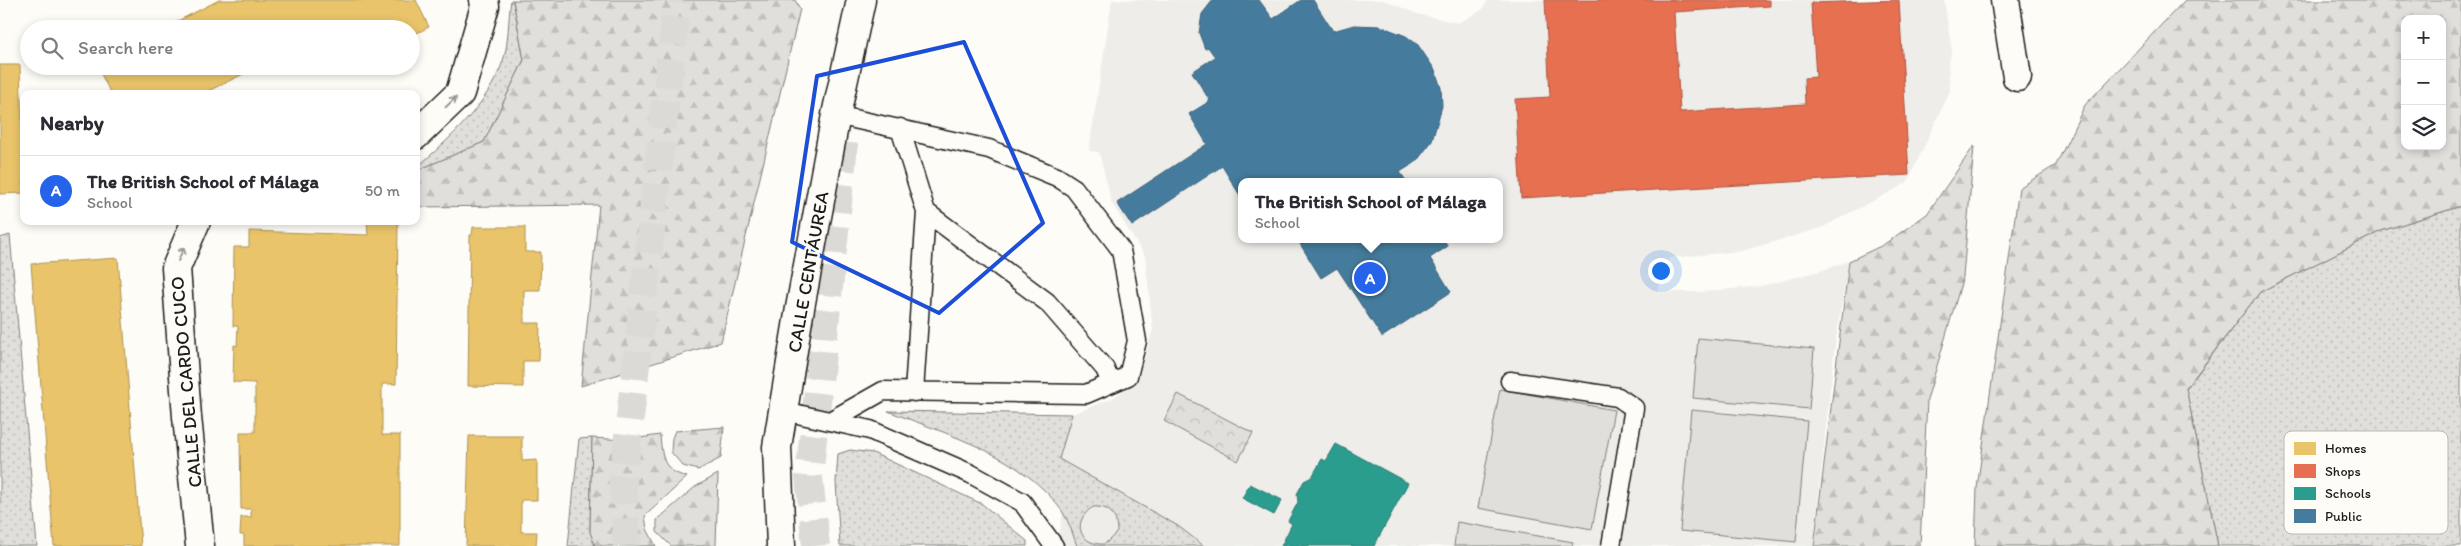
<!DOCTYPE html>
<html lang="en">
<head>
<meta charset="utf-8">
<style>
  body { margin:0; font-family:Itim,sans-serif; background:#f2f2f3; color:#2b2b33 }
  .controls { position:absolute; right:15px; top:15px; display:grid; overflow:hidden; border-radius:10px; box-shadow:0 2px 8px #0003 }
  .controls button { width:45px; height:45px; display:grid; place-items:center; padding:0; border:0; border-bottom:1px solid #e1e1e2; background:#fff; color:#2b2b33; font:25px sans-serif }
  .you { position:absolute; left:1660px; top:270px; width:18px; height:18px; margin:-12px; border:4px solid #fff; border-radius:50%; background:#1a73e8; box-shadow:0 0 0 8px #1a73e833 }
  .badge { display:grid; place-items:center; width:32px; height:32px; border-radius:50%; background:#2563eb; color:#fff; font-size:16px; font-weight:700 }
  .pin { position:absolute; translate:-50% -50%; border:2px solid #fff; box-shadow:0 1px 5px #0006 }
  .popup { position:absolute; left:1238px; top:178px; width:265px; height:65px; box-sizing:border-box; display:grid; place-content:center; border-radius:10px; background:#fff; filter:drop-shadow(0 1px 4px #0005); font-size:16px; white-space:nowrap; color:#7c7c81 }
  .popup b { font-size:19px; color:#2b2b33 }
  .popup::after { content:''; position:absolute; left:50%; top:100%; margin-left:-10px; border:10px solid transparent; border-top-color:#fff }
  .list { margin:0; padding:0; list-style:none }
  h2 { display:flex; justify-content:space-between; align-items:center; height:65px; margin:0; padding:0 20px; font-size:21px }
  h2 small { font-size:16px; font-weight:400; color:#7c7c81 }
  .list li { display:grid; grid-template-columns:32px 1fr auto; gap:15px; align-items:center; box-sizing:border-box; height:70px; padding:0 20px; border-top:1px solid #e1e1e2 }
  .list b { display:block; font-size:19px; white-space:nowrap }
  .list p { margin:0; font-size:16px; white-space:nowrap; color:#7c7c81 }
  .list em { font-size:16px; font-style:normal; color:#7c7c81 }
  .icon { flex:none; width:28px; height:28px; fill:none; stroke:currentColor; stroke-width:2; stroke-linecap:round; stroke-linejoin:round }
  .map { position:relative; flex:none; width:2461px; height:546px; overflow:hidden }
  .search { position:absolute; background:#fff; box-shadow:0 2px 8px #0003; left:20px; top:20px; width:400px; height:55px; display:flex; align-items:center; gap:12px; box-sizing:border-box; padding:0 18px; border-radius:28px; color:#7c7c81; font-size:19px }
  .panel { position:absolute; background:#fff; box-shadow:0 2px 8px #0003; left:20px; top:90px; width:400px; height:135px; border-radius:10px }
  .map>svg:first-child { display:block }
  .built { fill:#eeede9; fill-rule:evenodd }
  .grass { fill:url(#grass-dots); stroke:#7e7e7c; fill-rule:evenodd }
  .forest { fill:url(#forest-firs); stroke:#7e7e7c; fill-rule:evenodd }
  .park { fill:url(#park-crowns); stroke:#7e7e7c }
  .pitch { fill:#e0dfdb; stroke:#7e7e7c }
  .homes { fill:#e9c46a; stroke:#ac9253 }
  .shops { fill:#e76f51; stroke:#aa5641 }
  .schools { fill:#2a9d8f; stroke:#26766c }
  .public { fill:#457b9d; stroke:#395e76 }
  .lines { fill:none; stroke-linecap:round; stroke-linejoin:round }
  .highway-tunnel { stroke:#dbdad6; stroke-width:28; stroke-dasharray:28 14; stroke-linecap:butt }
  .lane-casing { stroke:#1c1c1c; stroke-width:21 }
  .street-casing { stroke:#1c1c1c; stroke-width:31 }
  .secondary-casing { stroke:#1c1c1c; stroke-width:31 }
  .lane { stroke:#fdfcf7; stroke-width:18 }
  .street { stroke:#fdfcf7; stroke-width:28 }
  .secondary { stroke:#fdfcf7; stroke-width:28 }
  .oneway { stroke:#989794 }
  .marked { fill:none; stroke:#1d4ed8; stroke-width:4; stroke-linejoin:round }
  .labels { text-anchor:middle; dominant-baseline:central; stroke-width:5; stroke-linejoin:round; paint-order:stroke }
  .street-label { font-size:19px; fill:#1c1c1c; stroke:#fdfcf7 }
  .key { fill:#fdfcf7; stroke:#bab9b5; stroke-width:1 }
  .key-label { font-size:14px; fill:#1c1c1c }
</style>
</head>
<body>
<div class="map">
<svg width="2461" height="546" viewBox="0 0 2461 546">
  <defs>
    <pattern id="grass-dots" width="8" height="8" patternUnits="userSpaceOnUse" patternTransform="scale(1.25)"><rect width="8" height="8" fill="#e0dfdb"/><path d="M2 2h.1M6 6h.1" fill="none" stroke="#c0bfbb" stroke-width="1.8" stroke-linecap="round"/></pattern>
    <pattern id="forest-firs" width="22" height="20" patternUnits="userSpaceOnUse" patternTransform="scale(1.25)"><rect width="22" height="20" fill="#e0dfdb"/><path d="M5 1l3.5 6h-7zM16 11l3.5 6h-7z" fill="#c0bfbb"/></pattern>
    <pattern id="park-crowns" width="20" height="18" patternUnits="userSpaceOnUse" patternTransform="scale(1.25)"><rect width="20" height="18" fill="#e0dfdb"/><path d="M2 6a3 3 0 1 1 6 0M12 15a3 3 0 1 1 6 0" fill="none" stroke="#c0bfbb"/></pattern>
  </defs>
  <rect width="100%" height="100%" fill="#fdfcf7"/>
  <filter id="ink" filterUnits="userSpaceOnUse"><feTurbulence type="fractalNoise" baseFrequency=".02" numOctaves="2"/><feDisplacementMap in="SourceGraphic" scale="10" xChannelSelector="R" yChannelSelector="G"/><feConvolveMatrix kernelMatrix="1 2 1 2 8 2 1 2 1" color-interpolation-filters="sRGB"/></filter>
  <g filter="url(#ink)">
    <path class="built" d="M1112,0h272l33,14 41,9 24,-13 6,-10h456l8,51 -4,14 2,26 -43,92 -86,45 -79,23 -73,7 -11,34h42l62,-6 58,-15 29,-10 -14,83 -22,202h-756l6,-34 -5,-53 14,-45 39,-15 27,-19 15,-51 -8,-73 -33,-52 -13,-52 -10,-1zM1241,182h258v57h-258z"/>
    <path class="grass" d="M511,0h2l11,60 -40,82 -68,29v-3c34,-29 72,-64 87,-107 6,-18 5,-42 8,-61z
      M2461,206v340h-243l-32,-157 74,-97 121,-61z
      M10,235l27,311h-37v-308z
      M888,411l184,3 -13,45 119,67 26,20h-127c-4,-11 -8,-25 -15,-35 -39,-56 -114,-76 -174,-100zM1093,507c17,-1 24,8 24,25l-12,12c-26,2 -34,-23 -12,-37z
      M592,438l-2,93 5,15h-27l11,-107z
      M850,450l23,3 109,51 45,37v5h-187l-4,-64 2,-28z"/>
    <path class="forest" d="M513,0h282l5,9 -79,333 -140,44 18,-181 -183,2v-36l68,-29 40,-82z
      M2185,0h276v206l-80,25 -121,61 -74,96 32,158h-243l2,-58 42,-300 37,-23 29,-60zM2405,19h37v127h-37z
      M1974,146l-11,131 -36,123 -7,146h-106l35,-285 34,-16 44,-31z
      M724,427l-3,31 -23,12 -15,-4 -12,-14 1,-14 3,-7z
      M660,435c2,23 3,36 27,42l-42,39 2,13 9,17h-61l-5,-14 2,-94 34,2z
      M718,474l-2,72h-45l-14,-14v-12l38,-33z"/>
    <path class="park" d="M1178,394l75,39 -15,28 -74,-40z"/>
    <path class="pitch" d="M1698,338l116,11 -5,60 -116,-11z
      M1500,389l114,21 -22,119 -114,-21z
      M1691,410l116,11 -11,121 -116,-11z
      M1457,522l116,20 -1,4h-118z"/>
    <path class="homes" d="M219,0h197l13,27 -18,9v-7h-59l-3,-5 -10,5h-177z
      M0,65h20l4,128 -24,1z
      M97,66h163l-58,28h-91z
      M367,221h31l-2,163h-14v51h18v111h-156v-11h-4l1,-18h10v-8h-10l-1,-77h15v-49l-22,-1 1,-37 3,1 1,-20h-5l1,-79h15v-16l119,4z
      M473,227h52v25h16l-1,38h-16v33h16l-1,38h-16v26l-55,-1 2,-151h2z
      M118,258l23,288h-87l-23,-282z
      M469,436h53v25l15,-1v40h-16v32h16l-1,14h-70z"/>
    <path class="shops" d="M1545,0h225v6l-96,6 6,100 125,-8 -1,-26 12,-1 -5,-74 88,-3 10,175 -388,23 -6,-99 35,-2z"/>
    <path class="schools" d="M1336,444l72,39 -34,63h-93l11,-22 -4,-3 10,-19 -1,-8 7,-13 8,-4 10,-18 4,2z
      M1250,484l32,16 -8,15 -32,-17z"/>
    <path class="public" d="M1213,0h46l14,19 28,-19h12l20,31 21,-6 26,1 26,10 12,9 17,25 6,18 1,18 -10,35 -16,21 -16,10 7,10h-166v15l-19,-31 -90,60 -15,-23 90,-59 -18,-30 21,-13 -18,-29 23,-15 -7,-10 -3,2 -6,-16 3,-19z
      M1297,239h146l5,7 -18,12 21,34 -69,45 -45,-69 -16,10z"/>
    <g class="lines">
      <path class="highway-tunnel" d="M627,546l-4,-65 54,-481
        M816,546l-7,-69 39,-370"/>
      <g class="lane-casing">
        <path id="lane" d="M900,128l26,84 121,90 58,67 6,14
          M1510,381l108,16 16,11 -23,138
          M914,392l12,-180
          M784,411l86,19 101,44 51,28 32,44
          M830,421l53,-30 203,3 42,-18 9,-35 -16,-91 -47,-62 -17,-11 -68,-28 -153,-34"/>
      </g>
      <g class="street-casing">
        <path id="street" d="M2005,0l12,77
          M416,135l44,-42 25,-87 -1,-6
          M196,221l-20,47 11,149 13,129"/>
      </g>
      <g class="secondary-casing">
        <path id="secondary" d="M781,546l-4,-99 23,-139 36,-193 25,-115"/>
      </g>
      <use href="#lane" class="lane"/>
      <use href="#street" class="street"/>
      <use href="#secondary" class="secondary"/>
    </g>
    <defs><path id="oneway-shaft" d="M-6 0H5M1.5-3L5.5 0L1.5 3" fill="none" stroke-width="1.6" stroke-linecap="round" stroke-linejoin="round" transform="scale(1.25)"/></defs>
    <g class="oneway">
      <use href="#oneway-shaft" transform="translate(451 102) rotate(-44)"/>
      <use href="#oneway-shaft" transform="translate(181 254) rotate(-68)"/>
    </g>
  </g>
  <path class="marked" d="M964,42l79,181 -104,90 -147,-71 25,-166z"/>
  <g class="labels">
    <g class="street-label">
      <text transform="translate(808 272) rotate(-80)">CALLE CENTÁUREA</text>
      <text transform="translate(186 382) rotate(-95)">CALLE DEL CARDO CUCO</text>
    </g>
  </g>
  <rect x="2284" y="431" width="164" height="103" rx="8" class="key"/>
  <rect x="2294" y="442" width="22" height="13" fill="#e9c46a"/>
  <rect x="2294" y="464" width="22" height="14" fill="#e76f51"/>
  <rect x="2294" y="487" width="22" height="13" fill="#2a9d8f"/>
  <rect x="2294" y="509" width="22" height="14" fill="#457b9d"/>
  <g class="key-label">
    <text x="2325" y="453">Homes</text>
    <text x="2325" y="476">Shops</text>
    <text x="2325" y="498">Schools</text>
    <text x="2325" y="521">Public</text>
  </g>
</svg>
<div class="controls">
<button>+</button>
<button>−</button>
<button><svg class="icon" aria-label="layers" viewBox="0 0 24 24"><path d="M12 4l9 5-9 5-9-5zM3 14l9 5 9-5"/></svg></button>
</div>
<div class="you"></div>
<div class="pin badge" style="left:1370px;top:278px">A</div>
<div class="popup"><b>The British School of Málaga</b>School</div>
<div class="search"><svg class="icon" aria-label="search" viewBox="0 0 24 24"><circle cx="10" cy="10" r="6"/><path d="M15 15l6 6"/></svg>Search here</div>
<section class="panel">
<h2>Nearby<small></small></h2>
<ul class="list">
<li><span class="badge">A</span><div><b>The British School of Málaga</b><p>School</p></div><em>50 m</em></li>
</ul>
</section>
</div>
</body>
</html>
